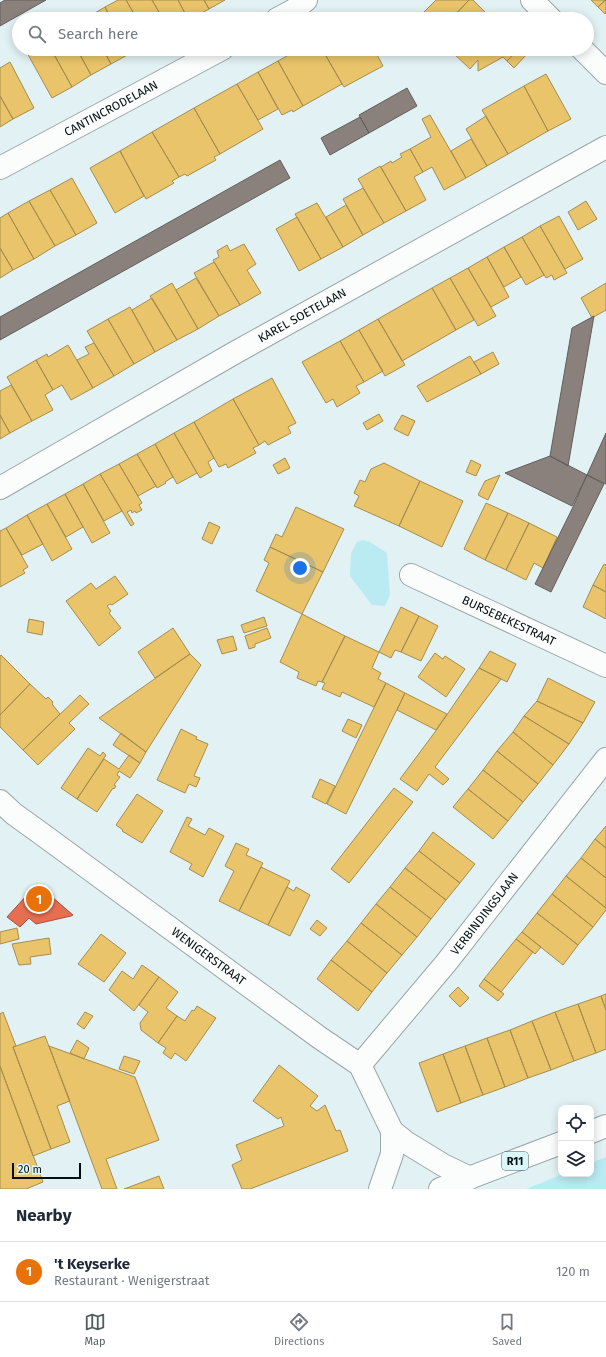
<!DOCTYPE html>
<html lang="en">
<head>
<meta charset="utf-8">
<style>
  body { margin:0; font-family:"Fira Sans",sans-serif; background:#f2f2f3; color:#1f2937 }
  .controls { position:absolute; right:12px; bottom:12px; display:grid; overflow:hidden; border-radius:8px; box-shadow:0 2px 10px #0003 }
  .controls button { width:36px; height:36px; display:grid; place-items:center; padding:0; border:0; border-bottom:1px solid #e0e1e3; background:#fff; color:#1f2937; font:20px sans-serif }
  .scale { position:absolute; left:12px; bottom:10px; width:69px; box-sizing:border-box; padding-left:4px; border:2px solid #050e10; border-top:0; font-size:11px; line-height:14px; white-space:nowrap; color:#050e10; -webkit-text-stroke:3px #daf7fb; paint-order:stroke }
  .you { position:absolute; left:300px; top:568px; width:14px; height:14px; margin:-10px; border:3px solid #fff; border-radius:50%; background:#1a73e8; box-shadow:0 0 0 6px #1a73e833 }
  .badge { display:grid; place-items:center; width:26px; height:26px; border-radius:50%; background:#525d5f; color:#fff; font-size:13px; font-weight:700 }
  .pin { position:absolute; translate:-50% -50%; border:2px solid #fff; box-shadow:0 1px 4px #0006 }
  .list { margin:0; padding:0; list-style:none }
  h2 { display:flex; justify-content:space-between; align-items:center; height:52px; margin:0; padding:0 16px; font-size:17px }
  h2 small { font-size:13px; font-weight:400; color:#747a83 }
  .list li { display:grid; grid-template-columns:26px 1fr auto; gap:12px; align-items:center; box-sizing:border-box; height:60px; padding:0 16px; border-top:1px solid #e0e1e3 }
  .list b { display:block; font-size:15px; white-space:nowrap }
  .list p { margin:0; font-size:13px; white-space:nowrap; color:#747a83 }
  .list em { font-size:13px; font-style:normal; color:#747a83 }
  .icon { flex:none; width:22px; height:22px; fill:none; stroke:currentColor; stroke-width:2; stroke-linecap:round; stroke-linejoin:round }
  .map { position:relative; flex:none; width:606px; height:1189px; overflow:hidden }
  .search { position:absolute; background:#fff; box-shadow:0 2px 10px #0003; left:12px; right:12px; top:12px; height:44px; display:flex; align-items:center; gap:10px; box-sizing:border-box; padding:0 14px; border-radius:22px; color:#747a83; font-size:15px }
  .sheet { height:112px; background:#fff }
  nav { display:flex; justify-content:space-around; align-items:center; box-sizing:border-box; height:56px; border-top:1px solid #e0e1e3; background:#fff; font-size:11px; color:#747a83 }
  nav a { display:grid; justify-items:center; gap:2px }
  nav .on { color:#525d5f }
  .map>svg:first-child { display:block }
  .green { fill:#baebf2 }
  .homes { fill:#e9c46a; stroke:#a58d4f }
  .shops { fill:#e76f51; stroke:#a3523e }
  .industry { fill:#8a817c; stroke:#625e5c }
  .lines { fill:none; stroke-linecap:round; stroke-linejoin:round }
  .minor-casing { stroke:#9aa6a8; stroke-width:24 }
  .major-casing { stroke:#9aa6a8; stroke-width:24 }
  .minor { stroke:#fbfdfd; stroke-width:22 }
  .major { stroke:#fbfdfd; stroke-width:22 }
  .labels { text-anchor:middle; dominant-baseline:central; stroke-width:4; stroke-linejoin:round; paint-order:stroke }
  .shield { fill:#daf7fb; stroke:#455456; stroke-width:1 }
  .shield-label { font-size:11px; font-weight:bold; fill:#050e10 }
  .street-label { font-size:12px; fill:#050e10; stroke:#daf7fb }
</style>
</head>
<body>
<div class="map">
<svg width="606" height="1189" viewBox="0 0 606 1189">
  <rect width="100%" height="100%" fill="#e2f1f3"/>
  <path class="green" d="M363,540l7,2 17,11 3,42 -5,11 -13,-1 -22,-29 1,-23 6,-11z
    M606,1157v32h-80l37,-15h28v-11z"/>
  <path class="homes" d="M118,0h8l11,19h-26l-6,-12z
    M126,0h26l11,19h-26z
    M152,0h26l10,19h-25z
    M178,0h26l5,9 -18,10h-3z
    M204,0h21l-16,9z
    M436,0h33l-18,19h-32l-1,-1z
    M469,0h4l15,15 -3,4h-34z
    M591,0h14l-7,7z
    M606,0v13l-1,1 -7,-7z
    M105,7l6,12h-26z
    M30,49h21l21,38 -20,11 -26,-47z
    M51,49h26l14,26 -19,12z
    M77,49h26l8,15 -20,11z
    M103,49h25l3,4 -20,11z
    M299,49h23l20,35 -39,22 -25,-45z
    M322,49h52l9,17 -39,21z
    M456,49h63l-12,12 -4,-4 -25,14v-11l-8,9 -18,-17z
    M519,49h4l4,5 -13,14 -7,-7z
    M278,61l25,45 -10,6 -1,-2 -10,5 -24,-43z
    M10,62l24,46 -21,11 -13,-23v-28z
    M258,72l20,37 -20,11 -21,-36z
    M546,74l25,45 -23,12 -24,-45z
    M237,84l26,45 -43,25 -26,-46z
    M524,86l24,45 -40,23 -26,-44z
    M0,96l13,23 -13,8z
    M194,108l26,46 -6,3 2,3 -29,16 -2,-2 -6,3 -27,-45z
    M430,115l36,63 -22,12 -12,-23 -9,5 -13,-23 21,-12 -9,-18z
    M486,116l22,38 -21,12 -21,-37z
    M152,132l27,45 -7,4 2,2 -28,16 -26,-48z
    M471,139l16,27 -21,12 -15,-27z
    M410,149l13,23 -9,5 12,23 -20,11 -25,-44 10,-6 1,2 10,-6 -2,-3z
    M120,151l24,45 -29,17 -25,-45z
    M380,166l26,45 -22,12 -26,-44z
    M72,178l25,45 -21,12 -26,-45z
    M363,188l21,35 -21,12 -20,-36z
    M50,190l26,45 -21,11 -26,-45z
    M29,201l26,45 -21,13 -26,-46z
    M586,201l11,18 -19,11 -10,-18z
    M317,203l26,44 -22,12 -26,-45z
    M346,205l17,30 -20,12 -17,-30z
    M8,213l26,46 -21,11 -13,-22v-30z
    M559,216l24,43 -18,10 -25,-43z
    M297,217l24,42 -22,12 -23,-42z
    M540,226l27,47 -13,7 -2,-5 -6,3 -24,-41z
    M522,237l22,38 -18,10 -22,-38z
    M244,244l12,20 -9,6 14,23 -21,12 -27,-45 6,-3 -2,-6 10,-6 3,6z
    M504,247l17,30 -17,10 -17,-30z
    M0,248l13,22 -13,8z
    M487,257l22,40 -18,10 -23,-39z
    M214,262l26,43 -21,11 -25,-43z
    M468,268l28,48 -18,10 -28,-48z
    M196,278l23,38 -21,13 -22,-39z
    M450,278l24,42 -18,10 -24,-42z
    M172,283l26,46 -21,11 -27,-44z
    M606,283v27l-14,8 -11,-20z
    M432,288l24,42 -54,31 -24,-42z
    M152,298l25,42 -22,12 -23,-42z
    M130,307l25,45 -21,12 -26,-45z
    M108,319l26,45 -20,12 -27,-45z
    M378,319l27,46 -20,11 -26,-46z
    M359,330l24,41 -19,11 -24,-41z
    M340,341l24,41 -8,4 4,7 -23,14 -4,-8 -7,4 -24,-41z
    M94,343l20,33 -21,12 -16,-28 12,-6 -4,-7z
    M68,345l25,43 -22,12 -9,-15 -9,5 -17,-30 11,-6 1,3z
    M493,352l6,12 -18,10 -7,-12z
    M470,356l11,18 -54,28 -10,-16z
    M36,360l17,30 -8,5 8,15 -21,11 -25,-44z
    M272,378l24,45 -8,4 3,6 -23,12 -3,-4 -6,4 -26,-46z
    M11,385l21,36 -22,12 -10,-18v-24z
    M233,399l26,46 -6,3 3,5 -28,15 -2,-4 -7,3 -25,-45z
    M379,414l4,7 -16,9 -4,-7z
    M0,415l10,18 -10,6z
    M402,415l13,6 -7,15 -14,-7z
    M194,422l20,36 -6,4 4,9 -12,7 -26,-45z
    M174,433l23,40 -20,11 -22,-40z
    M155,444l18,33 -8,5 1,1 -9,5 -20,-34z
    M137,454l19,32 -18,10 -19,-32z
    M285,458l5,10 -12,6 -5,-9z
    M471,460l10,5 -5,11 -10,-4z
    M384,463l36,18 -21,45 -45,-20 5,-10 -5,-3 6,-13 5,2 6,-13z
    M119,464l23,39 -3,2 3,5 -6,3 -1,-2 -3,2 -1,-3 -4,2 7,12 -3,2 -31,-52z
    M100,474l22,37 -18,10 -21,-37z
    M500,475l-12,25 -10,-5 7,-14z
    M420,481l43,20 -21,46 -43,-21z
    M83,484l27,49 -18,10 -27,-49z
    M65,494l18,33 -17,10 -19,-33z
    M486,503l22,10 -23,47 -21,-11z
    M47,504l25,45 -20,12 -25,-46z
    M296,507l48,22 -21,43 -53,-25 6,-13 6,3z
    M508,513l21,10 -23,47 -21,-10z
    M27,515l16,29 -21,11 -16,-27z
    M209,522l11,5 -8,17 -10,-5z
    M529,523l28,14 -14,31 -9,-5 -8,17 -20,-10z
    M6,528l22,39 -5,3 2,3 -25,14v-56z
    M270,547l53,25 -21,42 -46,-23 13,-28 -5,-3z
    M604,564l2,1v27l-13,-7z
    M115,576l13,18 -16,11 -2,-1 -3,2 4,5 -2,2 12,15 -22,18 -33,-45 25,-18 5,6z
    M593,585l13,7v27l-23,-12z
    M401,607l18,9 -18,36 -6,-2 -4,8 -12,-6z
    M302,614l43,22 -23,46 -4,-1 -2,5 -19,-8 2,-6 -19,-10z
    M419,616l19,10 -17,35 -20,-9z
    M264,617l3,9 -23,7 -3,-8z
    M29,619l15,3 -2,13 -15,-3z
    M173,628l17,26 -35,24 -17,-26z
    M267,628l4,10 -16,6v3l-6,2 -4,-13z
    M233,636l4,14 -15,4 -5,-14z
    M345,636l34,16 -7,16 9,5 -3,6 8,4 -12,24 -32,-15 -2,5 -18,-8 3,-6 -3,-1z
    M490,651l26,13 -9,18 -28,-14z
    M435,653l8,6 2,-3 20,13 -19,28 -28,-20z
    M190,654l11,11 -55,87 -47,-34z
    M1,655l29,29 -30,31v-59z
    M479,668l22,11 -66,88 14,12 -6,6 -14,-11 -12,17 -17,-12 35,-47z
    M548,678l47,24 -12,21 -46,-22z
    M386,683l19,10 -59,121 -19,-10z
    M30,684l16,15 2,-2 5,5 -1,2 8,10 -37,36 -23,-23v-12z
    M405,693l42,21 -11,16 -39,-20z
    M80,695l9,9 -20,19 6,6 -37,36 -15,-15z
    M537,701l46,22 -14,21 -45,-28z
    M524,716l45,28 -16,21 -40,-33z
    M348,719l14,6 -6,13 -14,-7z
    M181,729l16,8 -1,2 12,5 -14,32 6,2 -4,9 -7,-3 -4,9 -28,-13z
    M513,732l40,33 -15,19 -41,-33z
    M121,733l25,19 -6,11 -27,-18z
    M88,748l12,8 3,-4 3,3 -29,44 -16,-11z
    M497,751l41,33 -15,18 -40,-32z
    M129,755l11,8 -10,15 -11,-7 -2,4 3,2 -6,8 2,1 -2,3 -1,-1 -16,24 -20,-13 27,-40 15,10z
    M483,770l40,32 -15,19 -40,-32z
    M320,779l15,7 -9,18 -14,-7z
    M394,788l19,14 -64,81 -18,-14z
    M468,789l40,32 -15,18 -40,-32z
    M137,794l26,17 -21,32 -20,-12 1,-1 -7,-5z
    M187,817l5,2 -4,7 17,9 4,-7 15,8 -21,41 -14,-8 3,-5 -22,-12z
    M606,826v22l-11,-9z
    M433,832l42,32 -15,19 -41,-32z
    M595,839l11,9v30l-25,-20z
    M236,843l13,6 -3,6 17,8 -24,48 -20,-10 15,-30 -9,-5z
    M419,851l41,32 -14,17 -41,-32z
    M581,858l25,20v30l-40,-32z
    M261,867l29,14 -22,44 -29,-14z
    M405,868l41,32 -15,19 -41,-32z
    M566,876l40,32v2l-13,17 -41,-33z
    M287,887l7,4 2,-4 14,8 -20,41 -22,-11z
    M390,887l41,32 -14,18 -41,-33z
    M552,894l41,33 -15,18 -41,-32z
    M376,904l41,33 -15,18 -41,-32z
    M537,913l41,32 -15,20 -41,-33z
    M317,920l10,8 -7,8 -10,-7z
    M361,923l41,32 -15,18 -40,-32z
    M17,928l2,11 -19,5v-12z
    M522,932l19,15 -6,7 -19,-15z
    M101,934l25,19 -22,29 -26,-18z
    M49,938l2,16 -21,3 1,7 -12,1 -7,-21z
    M516,939l17,13 -32,40 -17,-13z
    M347,941l40,32 -15,19 -41,-32z
    M331,960l41,32 -14,19 -41,-32z
    M142,965l17,12 -25,34 -25,-21 13,-19 11,8z
    M159,977l19,15 -12,16 11,8 -19,27 -17,-13 -1,-7 8,-11 -9,-7z
    M484,979l20,15 -6,7 -19,-15z
    M458,987l11,11 -9,9 -11,-11z
    M606,994v16l-5,-14z
    M601,996l5,14v39l-10,4 -18,-49z
    M578,1004l18,49 -22,8 -19,-49z
    M197,1006l19,12 -30,43 -11,-8 -4,6 -8,-6 3,-5 -8,-5 19,-27 8,5 7,-11 2,1z
    M3,1012l13,34 -3,1 38,102 -18,7 -33,-90v-52z
    M85,1012l8,4 -9,13 -7,-5z
    M555,1012l19,49 -23,9 -19,-49z
    M532,1021l19,49 -23,8 -18,-48z
    M510,1030l18,48 -23,9 -18,-49z
    M45,1036l25,65 -13,5 13,36 -19,7 -38,-102z
    M487,1038l18,49 -22,8 -18,-49z
    M77,1040l12,8 -5,11 -14,-6z
    M49,1046l86,31 24,63 -53,19 11,30h-15z
    M465,1046l18,49 -22,8 -18,-49z
    M443,1054l18,49 -24,9 -18,-49z
    M124,1056l16,5 -6,13 -15,-5z
    M279,1065l39,31 -8,10 7,5 8,-6 11,26 4,-1 8,21 -98,38h-8l-10,-24 10,-5 -6,-15 48,-19 -3,-9 -3,2 -25,-18z
    M0,1066l43,116 -17,7h-26z
    M159,1176l5,13h-40z"/>
  <path class="shops" d="M37,884l36,31 -2,1 -35,8 -7,-6 -9,9 -13,-10z"/>
  <path class="industry" d="M5,0h41l-46,26v-23z
    M407,88l10,18 -48,27 -10,-18z
    M360,117l9,16 -39,22 -9,-17z
    M280,160l10,18 -290,162v-23z
    M594,316l-26,150 -18,-10 22,-128z
    M606,433v51l-19,-9z
    M550,456l37,19 -15,31 -67,-33z
    M587,475l17,9 -53,108 -16,-8 38,-77z"/>
  <g class="lines">
    <g class="minor-casing">
      <g id="minor">
        <path d="M532,0l19,19"/>
        <path d="M277,19l17,-9 12,-10"/>
        <path d="M582,49l24,24"/>
        <path id="s1" d="M0,168l222,-119"/>
        <path id="s2" d="M0,488l236,-136 370,-205"/>
        <path id="s3" d="M411,575l195,91"/>
        <path id="s4" d="M0,801l14,13 25,18 281,206 40,27 32,66 15,12 36,22 27,13"/>
        <path id="s5" d="M360,1065l86,-102 160,-204"/>
        <path d="M380,1189l12,-35v-23"/>
      </g>
    </g>
    <g class="major-casing">
      <path id="major" d="M591,1132l15,-6
        M440,1189l121,-46"/>
    </g>
    <use href="#minor" class="minor"/>
    <use href="#major" class="major"/>
  </g>
  <g class="labels">
    <rect class="shield" x="502" y="1152" width="26" height="18" rx="3"/>
    <g class="shield-label">
      <text x="515" y="1161">R11</text>
    </g>
    <g class="street-label">
      <text stroke="none"><textPath href="#s1" startOffset="126">CANTINCRODELAAN</textPath></text>
      <text stroke="none"><textPath href="#s2" startOffset="348">KAREL SOETELAAN</textPath></text>
      <text stroke="none"><textPath href="#s3" startOffset="108">BURSEBEKESTRAAT</textPath></text>
      <text stroke="none"><textPath href="#s5" startOffset="196">VERBINDINGSLAAN</textPath></text>
      <text stroke="none"><textPath href="#s4" startOffset="260">WENIGERSTRAAT</textPath></text>
    </g>
  </g>
</svg>
<div class="controls">
<button><svg class="icon" aria-label="locate" viewBox="0 0 24 24"><circle cx="12" cy="12" r="6"/><path d="M12 2v4M12 18v4M2 12h4M18 12h4"/></svg></button>
<button><svg class="icon" aria-label="layers" viewBox="0 0 24 24"><path d="M12 4l9 5-9 5-9-5zM3 14l9 5 9-5"/></svg></button>
</div>
<div class="scale">20 m</div>
<div class="you"></div>
<div class="pin badge" style="left:39px;top:899px;background:#e8710a">1</div>
<div class="search"><svg class="icon" aria-label="search" viewBox="0 0 24 24"><circle cx="10" cy="10" r="6"/><path d="M15 15l6 6"/></svg>Search here</div>
</div>
<section class="sheet">
<h2>Nearby<small></small></h2>
<ul class="list">
<li><span class="badge" style="background:#e8710a">1</span><div><b>'t Keyserke</b><p>Restaurant · Wenigerstraat</p></div><em>120 m</em></li>
</ul>
</section>
<nav>
<a class="on"><svg class="icon" aria-label="map" viewBox="0 0 24 24"><path d="M3 6l6-2 6 2 6-2v14l-6 2-6-2-6 2zM9 4v14M15 6v14"/></svg>Map</a>
<a><svg class="icon" aria-label="directions" viewBox="0 0 24 24"><path d="M12 3l9 9-9 9-9-9zM9 14v-3h6M13 9l2 2-2 2"/></svg>Directions</a>
<a><svg class="icon" aria-label="saved" viewBox="0 0 24 24"><path d="M7 4h10v16l-5-4-5 4z"/></svg>Saved</a>
</nav>
</body>
</html>
